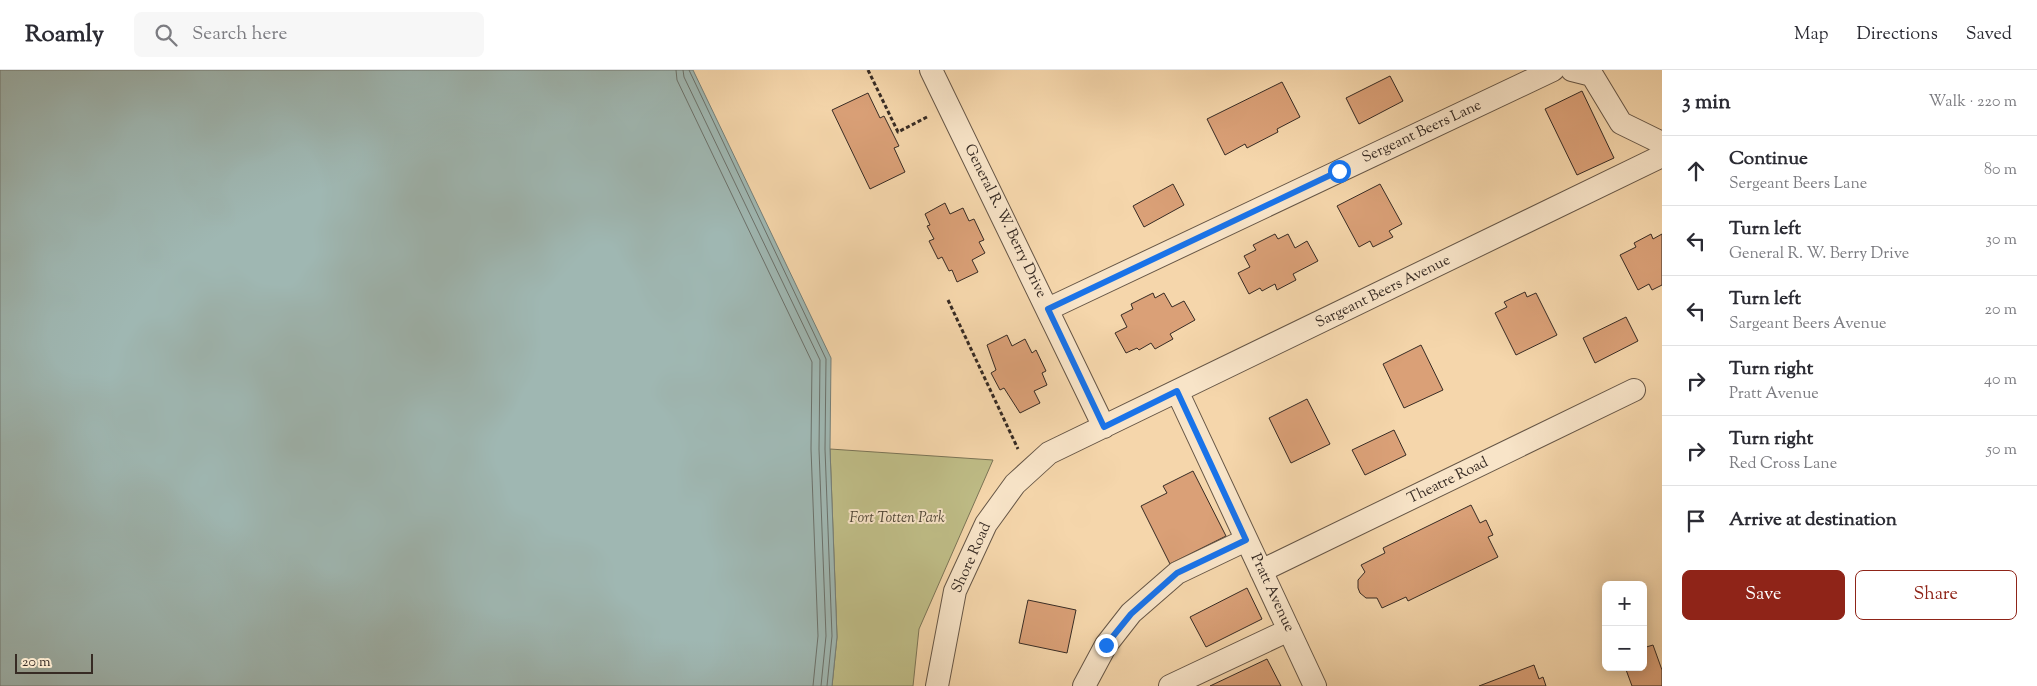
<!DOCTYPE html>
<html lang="en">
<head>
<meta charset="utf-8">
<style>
  body { margin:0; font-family:"Sorts Mill Goudy",serif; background:#f7f7f7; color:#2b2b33 }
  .controls { position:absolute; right:15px; bottom:15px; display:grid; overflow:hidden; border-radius:8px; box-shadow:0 2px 12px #0003 }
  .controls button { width:45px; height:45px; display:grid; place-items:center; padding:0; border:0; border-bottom:1px solid #e1e1e2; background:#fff; color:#2b2b33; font:25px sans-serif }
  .scale { position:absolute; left:15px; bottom:12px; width:78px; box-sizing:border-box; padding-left:5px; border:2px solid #372b24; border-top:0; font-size:14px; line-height:18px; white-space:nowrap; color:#372b24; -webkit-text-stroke:4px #f8e4c8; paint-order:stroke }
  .stop { position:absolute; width:15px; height:15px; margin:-11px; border:4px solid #1a73e8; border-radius:50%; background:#fff }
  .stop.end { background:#1a73e8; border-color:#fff; box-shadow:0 1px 5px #0008 }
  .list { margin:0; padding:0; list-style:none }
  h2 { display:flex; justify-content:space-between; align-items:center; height:65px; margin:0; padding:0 20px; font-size:21px }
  h2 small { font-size:16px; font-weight:400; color:#7c7c81 }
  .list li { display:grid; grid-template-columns:32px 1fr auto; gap:15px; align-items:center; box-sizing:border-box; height:70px; padding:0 20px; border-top:1px solid #e1e1e2 }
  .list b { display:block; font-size:19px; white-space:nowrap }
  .list p { margin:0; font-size:16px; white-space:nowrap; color:#7c7c81 }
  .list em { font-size:16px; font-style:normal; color:#7c7c81 }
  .actions { display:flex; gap:10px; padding:15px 20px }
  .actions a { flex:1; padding:11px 0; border:1px solid #8f2418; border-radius:8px; text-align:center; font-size:18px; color:#8f2418 }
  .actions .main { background:#8f2418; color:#fff }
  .icon { flex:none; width:28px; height:28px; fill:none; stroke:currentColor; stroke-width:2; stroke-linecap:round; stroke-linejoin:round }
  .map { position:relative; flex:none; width:1662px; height:616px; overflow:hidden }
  header { display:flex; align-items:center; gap:30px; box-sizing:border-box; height:70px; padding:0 25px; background:#fff; border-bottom:1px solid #e1e1e2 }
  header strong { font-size:24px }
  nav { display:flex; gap:28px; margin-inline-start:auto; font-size:18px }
  .search { width:350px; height:45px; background:#f7f7f7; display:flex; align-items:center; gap:12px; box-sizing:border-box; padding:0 18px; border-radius:8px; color:#7c7c81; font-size:19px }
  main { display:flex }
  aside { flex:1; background:#fff }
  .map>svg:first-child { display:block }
  .green { fill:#bfbd87; stroke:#7b7456 }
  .water { fill:#9fb7b2; stroke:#757f79 }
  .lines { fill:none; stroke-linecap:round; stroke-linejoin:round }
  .shore { stroke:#6b716b; stroke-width:1 }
  .building { fill:#daa077; stroke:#372b24 }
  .street-casing { stroke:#665646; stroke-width:24 }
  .path { stroke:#372b24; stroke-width:3; stroke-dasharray:4 2.5; stroke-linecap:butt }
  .street { stroke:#f8e4c8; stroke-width:22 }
  .route { stroke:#1a73e8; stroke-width:6 }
  .labels { text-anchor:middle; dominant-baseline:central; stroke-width:4; stroke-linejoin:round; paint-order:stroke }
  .street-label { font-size:15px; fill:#372b24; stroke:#f8e4c8 }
  .park-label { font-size:15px; font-style:italic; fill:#524838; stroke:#f8e4c8 }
</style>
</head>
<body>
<header>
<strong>Roamly</strong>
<div class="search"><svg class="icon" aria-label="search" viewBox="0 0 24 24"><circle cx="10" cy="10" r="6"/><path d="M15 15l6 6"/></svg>Search here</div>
<nav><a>Map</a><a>Directions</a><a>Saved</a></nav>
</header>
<main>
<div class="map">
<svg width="1662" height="616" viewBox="0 0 1662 616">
  <rect width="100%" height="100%" fill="#f5d6ab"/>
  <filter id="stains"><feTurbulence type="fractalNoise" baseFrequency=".004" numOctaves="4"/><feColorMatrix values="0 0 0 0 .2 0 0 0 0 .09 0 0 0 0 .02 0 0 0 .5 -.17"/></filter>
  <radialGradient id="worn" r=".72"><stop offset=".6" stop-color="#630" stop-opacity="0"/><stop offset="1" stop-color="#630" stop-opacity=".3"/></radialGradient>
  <path class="green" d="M830,379l163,11 -74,169 -6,57h-81l5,-49z"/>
  <path class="water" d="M0,0h693l138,288 -1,91 7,188 -5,49h-832z"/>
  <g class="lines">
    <path class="shore" d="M676,0l1,10 135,282 -1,87 7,187 -5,50
      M683,0l1,7 136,283 -1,89 7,187 -5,50
      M689,0l137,289 -1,90 7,187 -5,50"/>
  </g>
  <path class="building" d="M1390,6l13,25 -44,23 -13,-26z
    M1282,12l18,35 -23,12 1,3 -31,16 -2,-4 -20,11 -18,-36z
    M1582,21l32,67 -37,17 -32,-66z
    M868,23l12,25 4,-2 15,30 -5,2 11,24 -35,17 -38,-79z
    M1173,114l11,21 -40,22 -11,-21z
    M1380,114l22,40 -13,7 4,6 -20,10 -3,-6 -11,6 -22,-41z
    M945,133l5,11 13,-6 6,13 5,-2 10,21 -5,2 6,11 -13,7 6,12 -21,10 -5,-12 -3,1 -7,-14 -4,2 -9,-18 5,-2 -7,-13 3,-1 -5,-11z
    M1275,164l3,5 10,-5 7,14 12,-7 11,20 -25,13 3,6 -19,10 -2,-6 -13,7 -2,-3 -11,6 -11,-21 12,-6 -6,-11 12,-6 -3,-5z
    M1651,164l2,5 9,-5v51l-10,5 -3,-6 -11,6 -18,-35 16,-8 -2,-4z
    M1525,222l2,5 9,-4 21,42 -41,20 -21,-42 12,-6 -3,-5z
    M1153,223l2,5 9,-5 8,14 12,-6 11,19 -25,14 3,5 -18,10 -4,-6 -12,7 -2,-2 -11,5 -11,-20 12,-6 -6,-12 12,-6 -2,-5z
    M1626,247l12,24 -43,22 -12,-25z
    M1007,265l5,11 13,-7 7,14 4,-3 10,21 -4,2 5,12 -13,6 6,12 -20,10 -16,-25 -4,2 -9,-17 5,-3 -9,-25z
    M1421,275l22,45 -39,18 -21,-44z
    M1307,329l23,45 -39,19 -22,-45z
    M1394,360l12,25 -41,20 -13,-25z
    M1193,401l33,65 -56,28 -29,-58 26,-13 -4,-7z
    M1471,435l9,18 6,-3 7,15 -5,2 10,20 -90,44 -2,-4 -24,11 -5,-10h-11l-6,-5 -2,-5v-8l7,-8 -4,-7 24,-12 -2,-5z
    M1247,518l15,31 -56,28 -16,-30z
    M1028,530l48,10 -9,43 -48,-10z
    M1653,575l9,25v16h-30l-7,-19h18v-19z
    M1267,589l14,27h-71z
    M1534,595l5,14 4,-2 3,9h-67z"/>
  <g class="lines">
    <g class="street-casing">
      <path id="street" d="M931,0l173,357
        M1572,0l20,5 29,48 41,20
        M1048,239l505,-239
        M1177,321l138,295
        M1261,501l373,-181
        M937,616l18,-95 31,-67 29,-40 34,-31 613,-297
        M1084,616l22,-41 25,-32 46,-40 69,-33
        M1170,616l119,-56"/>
    </g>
    <path class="path" d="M868,0l30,62 29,-15
      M948,230l70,149"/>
    <use href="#street" class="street"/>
  </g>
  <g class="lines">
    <path class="route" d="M1106,575l25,-31 46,-41 69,-33 -69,-149 -73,36 -56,-118 291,-138"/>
  </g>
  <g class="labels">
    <g class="street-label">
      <text transform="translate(1422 62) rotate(-25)">Sergeant Beers Lane</text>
      <text transform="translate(1005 151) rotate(64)">General R. W. Berry Drive</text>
      <text transform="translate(1383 222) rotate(-26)">Sargeant Beers Avenue</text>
      <text transform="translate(1448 411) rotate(-26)">Theatre Road</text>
      <text transform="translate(972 488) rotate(-66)">Shore Road</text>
      <text transform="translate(1272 523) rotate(65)">Pratt Avenue</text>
    </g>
    <g class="park-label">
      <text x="897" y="448">Fort Totten Park</text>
    </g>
  </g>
  <rect width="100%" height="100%" filter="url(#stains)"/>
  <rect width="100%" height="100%" fill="url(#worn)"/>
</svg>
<div class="controls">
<button>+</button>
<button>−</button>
</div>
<div class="scale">20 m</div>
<div class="stop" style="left:1339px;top:101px"></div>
<div class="stop end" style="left:1106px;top:575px"></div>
</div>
<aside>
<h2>3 min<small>Walk · 220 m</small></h2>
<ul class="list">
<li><svg class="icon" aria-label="ahead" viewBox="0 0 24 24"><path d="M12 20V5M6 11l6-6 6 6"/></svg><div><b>Continue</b><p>Sergeant Beers Lane</p></div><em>80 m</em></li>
<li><svg class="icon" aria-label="left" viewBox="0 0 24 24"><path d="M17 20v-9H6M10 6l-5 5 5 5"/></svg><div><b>Turn left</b><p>General R. W. Berry Drive</p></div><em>30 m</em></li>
<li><svg class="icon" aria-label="left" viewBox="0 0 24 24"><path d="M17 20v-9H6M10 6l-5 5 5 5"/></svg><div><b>Turn left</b><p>Sargeant Beers Avenue</p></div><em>20 m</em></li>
<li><svg class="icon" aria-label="right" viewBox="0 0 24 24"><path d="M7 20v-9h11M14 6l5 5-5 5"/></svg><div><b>Turn right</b><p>Pratt Avenue</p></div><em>40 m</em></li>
<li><svg class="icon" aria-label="right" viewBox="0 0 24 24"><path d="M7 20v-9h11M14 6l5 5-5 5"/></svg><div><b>Turn right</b><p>Red Cross Lane</p></div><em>50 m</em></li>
<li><svg class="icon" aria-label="arrive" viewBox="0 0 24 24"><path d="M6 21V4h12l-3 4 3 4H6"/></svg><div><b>Arrive at destination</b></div></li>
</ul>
<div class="actions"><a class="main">Save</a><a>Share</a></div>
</aside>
</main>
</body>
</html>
